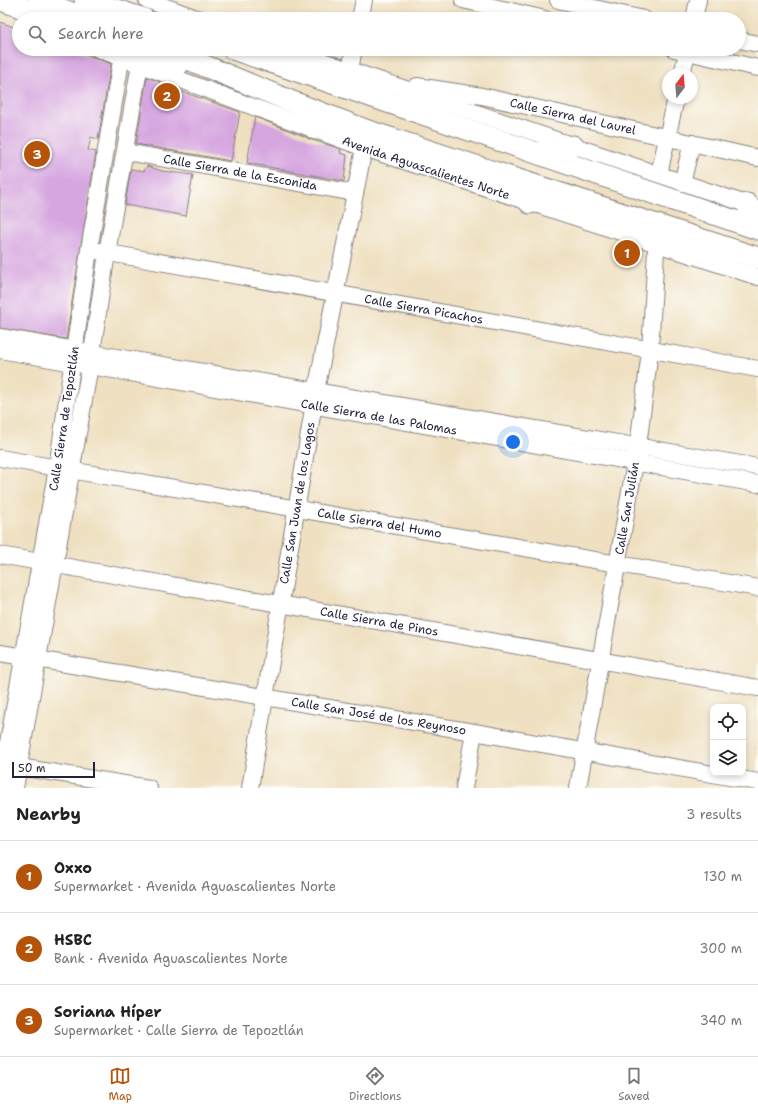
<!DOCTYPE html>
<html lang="en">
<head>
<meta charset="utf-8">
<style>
  body { margin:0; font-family:"Shantell Sans",sans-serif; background:#f6f6f6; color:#222 }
  .controls { position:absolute; right:12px; bottom:12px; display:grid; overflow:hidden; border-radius:8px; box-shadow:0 2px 6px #0003 }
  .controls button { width:36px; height:36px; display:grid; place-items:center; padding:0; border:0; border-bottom:1px solid #e0e0e0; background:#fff; color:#222; font:20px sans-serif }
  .compass { position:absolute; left:662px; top:68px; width:36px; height:36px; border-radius:50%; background:#fff; box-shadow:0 2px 6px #0003; rotate:16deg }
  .scale { position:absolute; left:12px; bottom:10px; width:83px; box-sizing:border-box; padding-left:4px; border:2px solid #22223b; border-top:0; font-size:11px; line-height:14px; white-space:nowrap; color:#22223b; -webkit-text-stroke:3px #fdfcf7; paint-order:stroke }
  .you { position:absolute; left:513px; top:442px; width:14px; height:14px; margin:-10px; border:3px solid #fff; border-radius:50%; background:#1a73e8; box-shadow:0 0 0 6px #1a73e833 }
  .badge { display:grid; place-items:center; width:26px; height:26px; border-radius:50%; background:#b45309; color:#fff; font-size:13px; font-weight:700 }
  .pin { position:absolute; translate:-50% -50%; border:2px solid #fff; box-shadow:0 1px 4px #0006 }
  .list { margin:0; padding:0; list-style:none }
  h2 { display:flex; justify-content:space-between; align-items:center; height:52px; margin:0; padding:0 16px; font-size:17px }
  h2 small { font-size:13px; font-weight:400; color:#767676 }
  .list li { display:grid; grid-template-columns:26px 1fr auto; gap:12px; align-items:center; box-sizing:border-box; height:72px; padding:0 16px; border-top:1px solid #e0e0e0 }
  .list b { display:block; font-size:15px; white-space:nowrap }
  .list p { margin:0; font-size:13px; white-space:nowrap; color:#767676 }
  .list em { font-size:13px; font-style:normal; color:#767676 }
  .icon { flex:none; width:22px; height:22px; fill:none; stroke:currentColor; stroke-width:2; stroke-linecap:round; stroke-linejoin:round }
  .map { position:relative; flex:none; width:758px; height:788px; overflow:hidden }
  .search { position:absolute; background:#fff; box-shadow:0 2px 6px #0003; left:12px; right:12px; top:12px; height:44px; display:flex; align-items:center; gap:10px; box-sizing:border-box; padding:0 14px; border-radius:22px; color:#767676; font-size:15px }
  .sheet { height:268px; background:#fff }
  nav { display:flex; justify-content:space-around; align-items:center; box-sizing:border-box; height:56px; border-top:1px solid #e0e0e0; background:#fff; font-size:11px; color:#767676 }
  nav a { display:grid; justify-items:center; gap:2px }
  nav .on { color:#b45309 }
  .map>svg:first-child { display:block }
  .building { fill:#d6a6e0 }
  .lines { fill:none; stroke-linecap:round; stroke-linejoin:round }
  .minor-casing { stroke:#88817e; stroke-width:18 }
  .major-casing { stroke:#88817e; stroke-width:23 }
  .minor { stroke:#fff; stroke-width:16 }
  .major { stroke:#fff; stroke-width:21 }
  .labels { text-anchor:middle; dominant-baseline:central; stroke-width:3.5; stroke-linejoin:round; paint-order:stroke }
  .street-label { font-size:12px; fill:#22223b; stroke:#fdfcf7 }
</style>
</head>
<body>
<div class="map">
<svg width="758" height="788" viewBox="0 0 758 788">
  <rect width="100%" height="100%" fill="#fdfcf7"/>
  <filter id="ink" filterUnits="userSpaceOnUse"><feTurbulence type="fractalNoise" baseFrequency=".025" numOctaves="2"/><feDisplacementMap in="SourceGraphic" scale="8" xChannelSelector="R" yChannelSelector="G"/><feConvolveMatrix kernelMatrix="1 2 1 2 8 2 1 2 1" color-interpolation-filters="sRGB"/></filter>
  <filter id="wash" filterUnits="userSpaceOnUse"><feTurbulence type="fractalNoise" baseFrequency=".012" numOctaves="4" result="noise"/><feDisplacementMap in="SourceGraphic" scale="16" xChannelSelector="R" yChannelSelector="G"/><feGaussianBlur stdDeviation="0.9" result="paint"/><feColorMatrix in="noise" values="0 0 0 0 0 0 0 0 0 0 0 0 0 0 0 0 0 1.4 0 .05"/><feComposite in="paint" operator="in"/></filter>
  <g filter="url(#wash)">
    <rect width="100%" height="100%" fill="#efe0c1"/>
    <g id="blocks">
      <path class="building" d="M0,22l19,7v20h53l39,15 -13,75 -7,-2 -3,13 8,2 -30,187 -66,-11z
        M147,77l13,5 -3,12 18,3 2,-7 63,22 -9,49 -95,-17z
        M255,117l51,20 3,2 32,10 -1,4 7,2 -3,26 -97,-18z
        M147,166l15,5 31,4 -7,41 -61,-11 6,-36 13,2z"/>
    </g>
  </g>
  <g filter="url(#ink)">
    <use href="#blocks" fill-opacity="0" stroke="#88817e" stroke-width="1"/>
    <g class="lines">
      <g class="minor-casing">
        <g id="minor">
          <path d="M147,0l52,19"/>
          <path d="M463,0l82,19"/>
          <path d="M558,0l86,19"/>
          <path d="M360,19l4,-19"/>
          <path d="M694,19l4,-19"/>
          <path d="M739,40l19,4"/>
          <path id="s1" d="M98,49l266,99 394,129"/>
          <path d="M287,49l471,159"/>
          <path d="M674,49l84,19"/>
          <path d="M350,70l4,-21"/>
          <path d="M682,74l6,-25"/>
          <path id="s2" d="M417,86l65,10 276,62"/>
          <path id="s3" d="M126,152l229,41"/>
          <path d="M659,174l17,-76"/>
          <path d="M682,183l10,-40"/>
          <path id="s4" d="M98,251l660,118"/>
          <path d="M0,337l758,130"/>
          <path id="s5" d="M0,350l758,134"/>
          <path id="s6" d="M0,458l758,130"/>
          <path id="s7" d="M0,555l758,133"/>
          <path id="s8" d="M0,653l474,79 284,50"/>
          <path d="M7,765l142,23"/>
          <path id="s9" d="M0,788l57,-320 32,-218 34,-201"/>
          <path d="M15,788l75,-422 17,-113 35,-201"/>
          <path id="s10" d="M250,788l66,-397 48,-243"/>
          <path d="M464,788l10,-56"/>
          <path id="s11" d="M578,788l60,-342 12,-95 7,-117"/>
        </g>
      </g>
      <g class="major-casing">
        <path id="major" d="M1,0l52,19
          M85,0l59,19
          M39,1l49,18
          M136,49l42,16
          M164,49l126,52 78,30 390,127
          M233,49l525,180
          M425,96l18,25
          M302,106l13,23
          M538,153l35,-7
          M510,178l20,25
          M747,204l11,22"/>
      </g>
      <use href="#minor" class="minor"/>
      <use href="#major" class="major"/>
    </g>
  </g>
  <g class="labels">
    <g class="street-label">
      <text stroke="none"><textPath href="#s2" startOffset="159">Calle Sierra del Laurel</textPath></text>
      <text stroke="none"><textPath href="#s1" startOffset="349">Avenida Aguascalientes Norte</textPath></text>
      <text stroke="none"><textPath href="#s3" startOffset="116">Calle Sierra de la Esconida</textPath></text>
      <text stroke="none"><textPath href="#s4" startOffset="331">Calle Sierra Picachos</textPath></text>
      <text stroke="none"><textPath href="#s5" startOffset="385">Calle Sierra de las Palomas</textPath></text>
      <text stroke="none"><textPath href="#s9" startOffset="375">Calle Sierra de Tepoztlán</textPath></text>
      <text stroke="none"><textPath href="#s10" startOffset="289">Calle San Juan de los Lagos</textPath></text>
      <text stroke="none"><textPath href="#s11" startOffset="284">Calle San Julián</textPath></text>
      <text stroke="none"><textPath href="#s6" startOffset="385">Calle Sierra del Humo</textPath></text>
      <text stroke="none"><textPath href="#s7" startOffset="385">Calle Sierra de Pinos</textPath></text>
      <text stroke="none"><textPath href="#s8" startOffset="384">Calle San José de los Reynoso</textPath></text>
    </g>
  </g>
</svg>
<div class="controls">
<button><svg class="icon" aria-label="locate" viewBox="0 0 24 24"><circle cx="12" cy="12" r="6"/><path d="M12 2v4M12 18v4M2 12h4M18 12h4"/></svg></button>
<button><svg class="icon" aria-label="layers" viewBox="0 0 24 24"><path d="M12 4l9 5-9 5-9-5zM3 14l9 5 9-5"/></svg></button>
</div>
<svg class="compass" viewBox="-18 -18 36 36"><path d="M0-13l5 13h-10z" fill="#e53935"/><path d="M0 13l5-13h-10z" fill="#767676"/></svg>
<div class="scale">50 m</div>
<div class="you"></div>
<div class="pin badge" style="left:627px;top:253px">1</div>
<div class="pin badge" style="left:167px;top:96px">2</div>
<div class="pin badge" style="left:37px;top:154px">3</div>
<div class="search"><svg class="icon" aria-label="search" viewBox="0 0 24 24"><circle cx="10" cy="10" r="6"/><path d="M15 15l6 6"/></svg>Search here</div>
</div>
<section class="sheet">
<h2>Nearby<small>3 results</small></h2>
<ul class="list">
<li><span class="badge">1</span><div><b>Oxxo</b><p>Supermarket · Avenida Aguascalientes Norte</p></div><em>130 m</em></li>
<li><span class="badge">2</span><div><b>HSBC</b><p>Bank · Avenida Aguascalientes Norte</p></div><em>300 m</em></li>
<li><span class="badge">3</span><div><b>Soriana Híper</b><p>Supermarket · Calle Sierra de Tepoztlán</p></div><em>340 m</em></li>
</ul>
</section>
<nav>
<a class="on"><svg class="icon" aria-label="map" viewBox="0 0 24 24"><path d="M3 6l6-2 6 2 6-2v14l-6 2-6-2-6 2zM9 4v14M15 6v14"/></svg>Map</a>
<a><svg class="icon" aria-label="directions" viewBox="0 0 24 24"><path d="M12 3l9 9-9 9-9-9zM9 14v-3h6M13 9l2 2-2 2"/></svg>Directions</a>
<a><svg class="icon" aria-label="saved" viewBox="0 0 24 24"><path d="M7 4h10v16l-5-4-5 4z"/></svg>Saved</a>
</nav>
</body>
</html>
